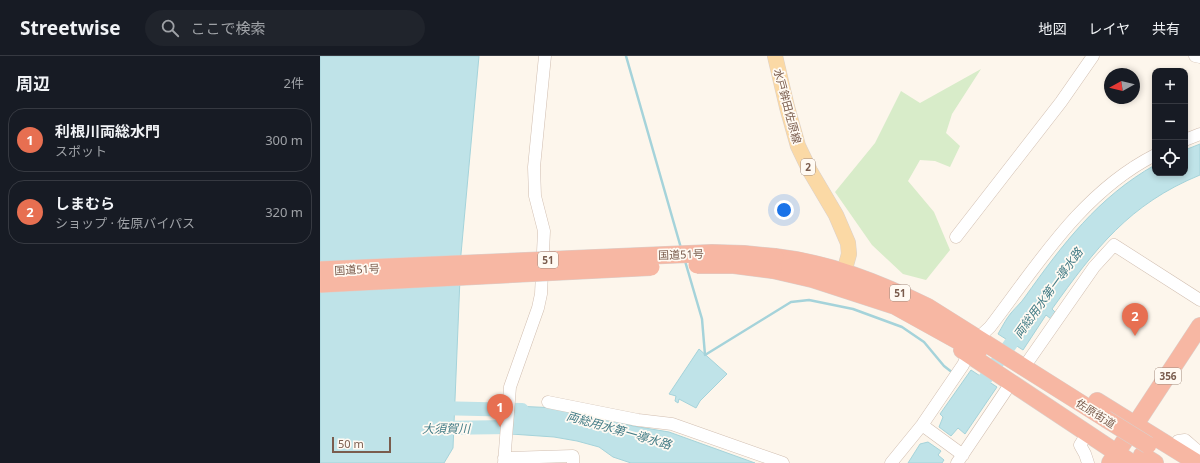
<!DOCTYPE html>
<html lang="ja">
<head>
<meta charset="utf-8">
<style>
  body { margin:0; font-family:"Noto Sans","Noto Sans JP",sans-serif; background:#20242c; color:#f1f3f6 }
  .controls { position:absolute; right:12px; top:12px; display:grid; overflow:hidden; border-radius:8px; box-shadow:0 2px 6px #0003 }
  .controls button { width:36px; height:36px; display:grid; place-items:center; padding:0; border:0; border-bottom:1px solid #363941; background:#171b24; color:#f1f3f6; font:20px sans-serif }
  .compass { position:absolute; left:784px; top:12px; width:36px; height:36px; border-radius:50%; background:#171b24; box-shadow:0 2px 6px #0003; rotate:262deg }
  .scale { position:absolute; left:12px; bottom:10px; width:59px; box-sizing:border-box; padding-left:4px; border:2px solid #7a5c4d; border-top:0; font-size:11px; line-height:14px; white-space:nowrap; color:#7a5c4d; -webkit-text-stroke:3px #fffaf3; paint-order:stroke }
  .you { position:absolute; left:464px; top:154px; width:14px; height:14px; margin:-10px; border:3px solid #fff; border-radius:50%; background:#1a73e8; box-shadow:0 0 0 6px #1a73e833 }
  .badge { display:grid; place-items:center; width:26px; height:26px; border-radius:50%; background:#e76f51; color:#fff; font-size:13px; font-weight:700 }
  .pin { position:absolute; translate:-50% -33px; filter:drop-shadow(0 1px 2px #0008) }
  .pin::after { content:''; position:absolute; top:21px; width:14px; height:12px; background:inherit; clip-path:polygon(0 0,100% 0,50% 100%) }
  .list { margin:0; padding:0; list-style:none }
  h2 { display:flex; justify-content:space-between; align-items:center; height:52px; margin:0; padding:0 16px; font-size:17px }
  h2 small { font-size:13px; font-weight:400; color:#9ea1a6 }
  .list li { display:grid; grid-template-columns:26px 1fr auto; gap:12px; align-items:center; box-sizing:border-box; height:64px; margin:0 8px 8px; padding:0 8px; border:1px solid #363941; border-radius:16px }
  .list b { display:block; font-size:15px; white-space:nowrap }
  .list p { margin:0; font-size:13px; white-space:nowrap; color:#9ea1a6 }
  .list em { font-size:13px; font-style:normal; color:#9ea1a6 }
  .icon { flex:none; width:22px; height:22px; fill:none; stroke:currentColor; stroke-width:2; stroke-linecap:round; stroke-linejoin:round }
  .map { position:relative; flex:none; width:880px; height:407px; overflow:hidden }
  header { display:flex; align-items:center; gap:24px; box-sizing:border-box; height:56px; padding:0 20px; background:#171b24; border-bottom:1px solid #363941 }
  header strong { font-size:19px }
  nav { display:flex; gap:22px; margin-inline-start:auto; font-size:14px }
  .search { width:280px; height:36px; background:#20242c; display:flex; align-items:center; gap:10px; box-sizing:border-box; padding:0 14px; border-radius:22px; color:#9ea1a6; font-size:15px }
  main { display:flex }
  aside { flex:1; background:#171b24 }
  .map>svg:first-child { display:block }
  .green { fill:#d8ecc9 }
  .water { fill:#bfe3e8; stroke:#a5d3da }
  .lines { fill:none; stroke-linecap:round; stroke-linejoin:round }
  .stream { stroke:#a5d3da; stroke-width:2.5 }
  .river { stroke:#bfe3e8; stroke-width:14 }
  .minor-casing { stroke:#d1beb0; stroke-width:13 }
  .major-casing { stroke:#dad1cd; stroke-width:16 }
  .highway-casing { stroke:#dad1cd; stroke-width:18 }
  .minor { stroke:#fff; stroke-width:12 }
  .major { stroke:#fbd9a5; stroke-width:15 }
  .highway { stroke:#f7b7a3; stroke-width:17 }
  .highway-bridge-casing { stroke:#dad1cd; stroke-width:18; stroke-linecap:butt }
  .highway-bridge { stroke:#f7b7a3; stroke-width:17 }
  .labels { text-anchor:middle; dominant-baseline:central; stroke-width:3.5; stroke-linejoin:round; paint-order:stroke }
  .shield { fill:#fffaf3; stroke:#a28b7f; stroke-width:1 }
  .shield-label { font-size:10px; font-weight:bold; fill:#7a5c4d }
  .street-label { font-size:11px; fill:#7a5c4d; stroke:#fffaf3 }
  .water-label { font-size:12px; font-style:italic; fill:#437c86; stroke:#fffaf3 }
</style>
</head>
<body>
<header>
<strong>Streetwise</strong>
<div class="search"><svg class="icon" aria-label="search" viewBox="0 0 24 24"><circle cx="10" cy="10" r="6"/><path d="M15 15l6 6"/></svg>ここで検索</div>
<nav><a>地図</a><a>レイヤ</a><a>共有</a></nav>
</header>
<main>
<aside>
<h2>周辺<small>2件</small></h2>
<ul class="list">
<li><span class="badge">1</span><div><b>利根川両総水門</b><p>スポット</p></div><em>300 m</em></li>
<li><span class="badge">2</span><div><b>しまむら</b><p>ショップ · 佐原バイパス</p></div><em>320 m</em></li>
</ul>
</aside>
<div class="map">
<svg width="880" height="407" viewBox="0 0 880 407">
  <rect width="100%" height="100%" fill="#fdf6ec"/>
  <path class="green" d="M661,13l-29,45 -6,19 14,13 -10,21 -15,-6 -15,-1 -12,21 26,31 16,38 -24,30 -23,-6 -31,-29 -37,-53 40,-49 26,-52 19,12z"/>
  <path class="water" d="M0,0h159l-18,198 -8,194 -9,15h-124z
    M880,88v31c-71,29 -105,74 -148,134l3,3 -4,7 -5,-4 -23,35 -25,-16c4,-7 8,-15 13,-21 5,-6 10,-10 14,-16 37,-52 73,-100 130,-132v8h30v-23z
    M379,293l28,25 -27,27 -4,7 -17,-9 -1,4 -3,-2 1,-5 -7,-2z
    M651,314l26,17 -32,47 -7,-6 -7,8 -12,-9 4,-10 -3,-3z
    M194,350l44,2 36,7 39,11 36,6 86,31h-124l-18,-6 -14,-10 -22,-6 -23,-4 -43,-3z
    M608,386l13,9 -3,4 6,5 -2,3h-34l12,-19z"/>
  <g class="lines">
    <path class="stream" d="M306,0l55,192
      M365,205l17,58 3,36 86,-53 18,-2 44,9 49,18 22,15 20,24 9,7"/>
    <path class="river" d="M654,338l49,-67
      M116,352l86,2
      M116,372l84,-1"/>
    <g class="minor-casing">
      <path id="minor" d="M875,0l5,1
        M865,84l15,-6
        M636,181l105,-135 32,-46
        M657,283l13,-12c48,-63 92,-135 165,-172
        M709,304l65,-93 20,-22 86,55
        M228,346l90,18 34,4 111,39
        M602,369l41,30
        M767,378l-7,11 5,9 3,9
        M854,392l4,-7 7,-1 15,13
        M184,402l69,-2v7
        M184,407l6,-76 28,-79 3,-14 3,-63 -9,-35 -1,-29 11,-111
        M571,407l31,-38 41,-60 8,-17
        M637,407l54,-80"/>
    </g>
    <g class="major-casing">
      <path id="major" d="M455,0l12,51 11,39 12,25 26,44 12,28 1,11 -8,29"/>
    </g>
    <g class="highway-casing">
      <path id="highway" d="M455,201c54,6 104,26 153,50l178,112
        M453,214l39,9 83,27 83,46
        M642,294l170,113
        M777,345l100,62
        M822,399l13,8
        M790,407l90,-137"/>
    </g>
    <use href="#minor" class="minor"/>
    <use href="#major" class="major"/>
    <use href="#highway" class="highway"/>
    <g class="highway-bridge-casing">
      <path id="highway-bridge" d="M377,209h37l39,5
        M0,214l392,-17 32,1 31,3
        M0,228l331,-17
        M786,363l42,26"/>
    </g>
    <use href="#highway-bridge" class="highway-bridge"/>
  </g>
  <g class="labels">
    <g class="shield">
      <rect x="481" y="103" width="14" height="16" rx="3"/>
      <rect x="218" y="196" width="20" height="16" rx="3"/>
      <rect x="570" y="229" width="20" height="16" rx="3"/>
      <rect x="835" y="312" width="26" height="16" rx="3"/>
    </g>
    <g class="shield-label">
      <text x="488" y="111">2</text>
      <text x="228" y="204">51</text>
      <text x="580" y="237">51</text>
      <text x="848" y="320">356</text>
    </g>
    <g class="street-label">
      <text transform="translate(468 50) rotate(75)">水戸鉾田佐原線</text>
      <text transform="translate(361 198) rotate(-2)">国道51号</text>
      <text transform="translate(37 213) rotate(-3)">国道51号</text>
      <text transform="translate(776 357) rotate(32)">佐原街道</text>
    </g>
    <g class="water-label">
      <text transform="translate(728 237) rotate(-54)">両総用水第一導水路</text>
      <text x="126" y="372">大須賀川</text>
      <text transform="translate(299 374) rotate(16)">両総用水第一導水路</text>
    </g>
  </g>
</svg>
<div class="controls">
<button>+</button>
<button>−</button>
<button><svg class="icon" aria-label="locate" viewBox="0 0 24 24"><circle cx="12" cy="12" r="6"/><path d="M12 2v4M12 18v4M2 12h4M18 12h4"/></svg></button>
</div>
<svg class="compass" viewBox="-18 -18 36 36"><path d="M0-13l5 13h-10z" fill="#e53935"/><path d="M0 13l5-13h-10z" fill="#9ea1a6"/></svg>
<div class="scale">50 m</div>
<div class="you"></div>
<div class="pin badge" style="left:180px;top:371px">1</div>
<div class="pin badge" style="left:815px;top:280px">2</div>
</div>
</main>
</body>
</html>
